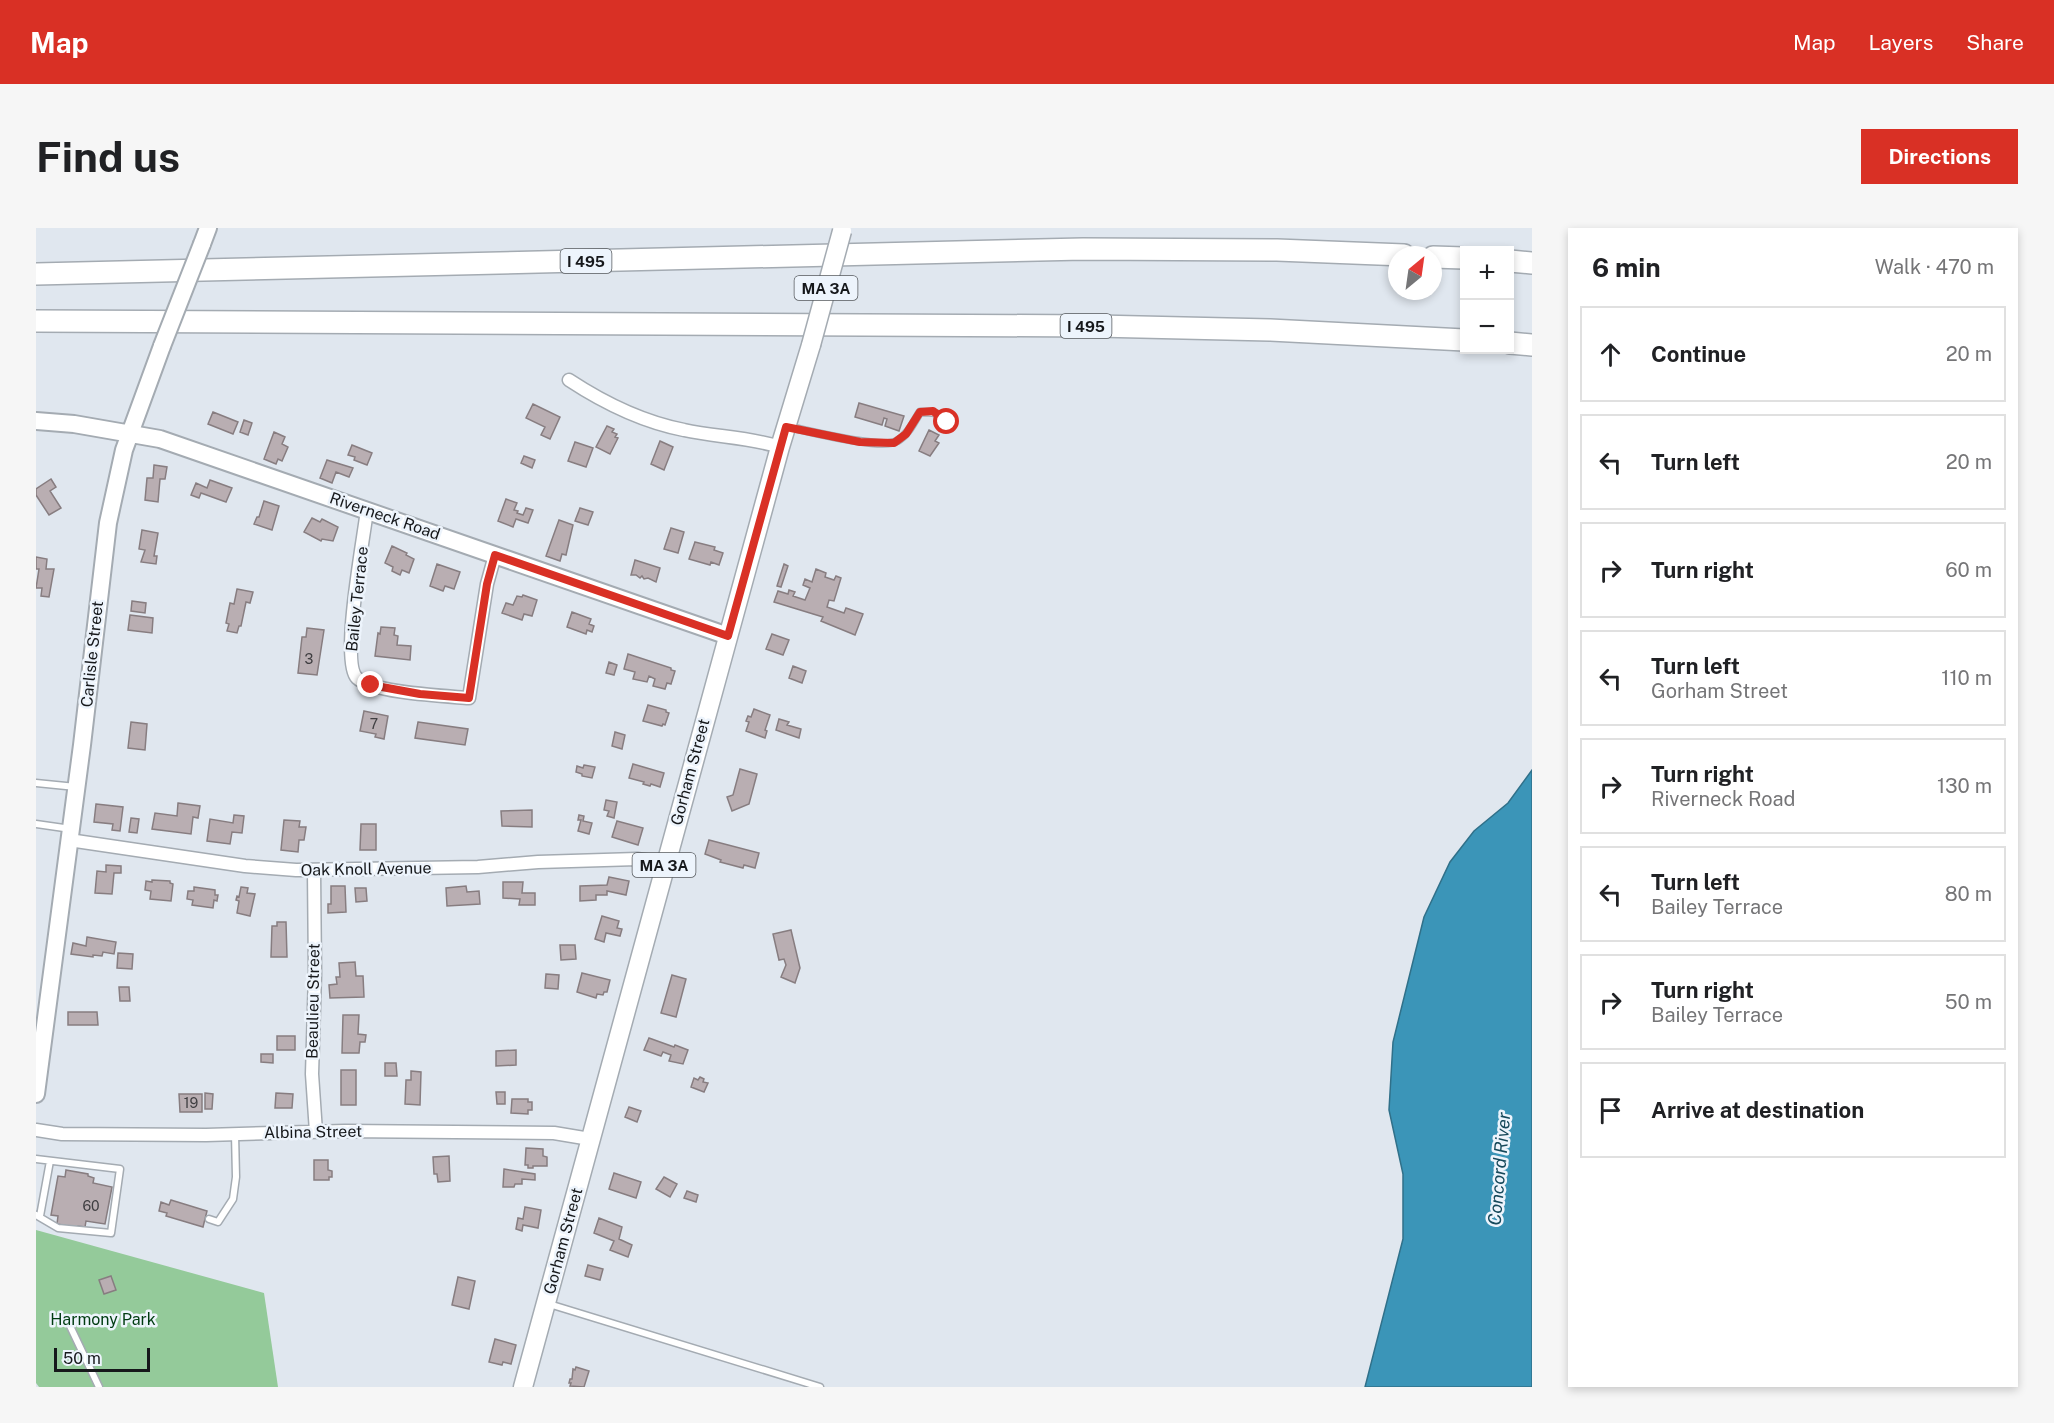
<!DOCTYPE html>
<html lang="en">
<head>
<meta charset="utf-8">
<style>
  body { margin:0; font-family:"Public Sans",sans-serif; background:#f6f6f6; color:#202124 }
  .controls { position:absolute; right:18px; top:18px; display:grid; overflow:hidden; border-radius:0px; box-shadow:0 3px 9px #0003 }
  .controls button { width:54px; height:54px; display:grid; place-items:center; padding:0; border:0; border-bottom:2px solid #e0e0e0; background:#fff; color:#202124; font:30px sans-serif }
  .compass { position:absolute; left:1352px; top:18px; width:54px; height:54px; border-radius:50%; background:#fff; box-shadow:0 3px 9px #0003; rotate:29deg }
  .scale { position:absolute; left:18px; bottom:15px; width:96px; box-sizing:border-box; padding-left:6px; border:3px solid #16181b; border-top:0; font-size:16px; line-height:21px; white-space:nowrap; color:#16181b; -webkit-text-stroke:4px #edf4fc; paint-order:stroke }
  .stop { position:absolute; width:18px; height:18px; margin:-14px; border:4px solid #d93025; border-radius:50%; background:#fff }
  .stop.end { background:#d93025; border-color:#fff; box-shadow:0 2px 6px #0008 }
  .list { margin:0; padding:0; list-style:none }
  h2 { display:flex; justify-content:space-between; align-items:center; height:78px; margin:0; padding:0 24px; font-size:26px }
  h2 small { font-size:20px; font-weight:400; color:#757577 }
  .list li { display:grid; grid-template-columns:39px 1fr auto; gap:18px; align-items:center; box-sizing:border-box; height:96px; margin:0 12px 12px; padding:0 12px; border:2px solid #e0e0e0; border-radius:0px }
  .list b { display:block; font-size:22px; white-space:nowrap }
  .list p { margin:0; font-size:20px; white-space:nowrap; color:#757577 }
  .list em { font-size:20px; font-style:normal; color:#757577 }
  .icon { flex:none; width:33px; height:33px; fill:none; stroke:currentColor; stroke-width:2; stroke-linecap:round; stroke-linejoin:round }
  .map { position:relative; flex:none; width:1496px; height:1159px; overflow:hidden; border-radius:0px }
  header { display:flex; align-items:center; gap:36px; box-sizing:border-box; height:84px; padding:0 30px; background:#d93025; color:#fff }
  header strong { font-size:28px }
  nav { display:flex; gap:33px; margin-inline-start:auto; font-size:21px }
  .intro { display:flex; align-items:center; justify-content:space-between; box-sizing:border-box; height:144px; padding:0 36px }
  h1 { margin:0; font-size:42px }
  .button { padding:15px 27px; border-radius:0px; background:#d93025; color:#fff; font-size:21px; font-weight:700 }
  main { display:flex; gap:36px; padding:0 36px }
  aside { flex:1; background:#fff; border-radius:0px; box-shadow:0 3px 9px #0003 }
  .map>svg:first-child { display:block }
  .green { fill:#94ca9a }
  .water { fill:#3b95b8; stroke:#307089; stroke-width:1.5 }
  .building { fill:#b9aeb2; stroke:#877d80; stroke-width:1.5 }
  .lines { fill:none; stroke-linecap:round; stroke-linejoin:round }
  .lane-casing { stroke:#a4abb2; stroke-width:9 }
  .street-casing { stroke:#a4abb2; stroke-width:15 }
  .secondary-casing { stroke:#a4abb2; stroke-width:20 }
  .primary-casing { stroke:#a4abb2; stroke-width:21 }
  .highway-casing { stroke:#a4abb2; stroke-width:24 }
  .lane { stroke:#fff; stroke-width:6 }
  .street { stroke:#fff; stroke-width:12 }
  .secondary { stroke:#fff; stroke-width:16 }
  .primary { stroke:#fff; stroke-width:18 }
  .highway { stroke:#fff; stroke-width:21 }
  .secondary-bridge-casing { stroke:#a4abb2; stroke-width:20; stroke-linecap:butt }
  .primary-bridge-casing { stroke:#a4abb2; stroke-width:21; stroke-linecap:butt }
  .secondary-bridge { stroke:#fff; stroke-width:16 }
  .primary-bridge { stroke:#fff; stroke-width:18 }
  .route { stroke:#d93025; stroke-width:8 }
  .labels { text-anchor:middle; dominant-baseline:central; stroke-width:5; stroke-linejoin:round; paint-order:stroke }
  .number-label { font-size:14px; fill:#3f3e41 }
  .shield { fill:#edf4fc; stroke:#565a5e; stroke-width:1.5 }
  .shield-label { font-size:15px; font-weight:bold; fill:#16181b }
  .street-label { font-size:16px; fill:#16181b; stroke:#edf4fc }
  .park-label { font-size:16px; fill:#003c11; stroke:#edf4fc }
  .water-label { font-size:18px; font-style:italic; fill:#16495b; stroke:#edf4fc }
</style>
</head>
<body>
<header>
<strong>Map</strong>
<nav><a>Map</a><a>Layers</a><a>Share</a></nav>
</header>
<div class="intro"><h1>Find us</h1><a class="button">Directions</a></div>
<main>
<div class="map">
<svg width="1496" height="1159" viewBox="0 0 1496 1159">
  <rect width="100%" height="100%" fill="#e0e7ef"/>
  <path class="green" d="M0,1002l228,63 14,94h-239l-3,-4z"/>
  <path class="water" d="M1496,542v617h-167l38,-148v-65l-14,-64 4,-68 31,-125 26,-55 24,-31 34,-28z"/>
  <path class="building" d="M823,175l45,13 -5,15 -14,-5 2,-7 -3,-1 -2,7 -27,-8z
    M497,176l27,13 -10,22 -9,-4 4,-8 -19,-9z
    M177,184l25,10 -5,12 -25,-10z
    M208,192l8,3 -4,12 -8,-3z
    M571,198l7,3 -2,3 5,2 -2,3 3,1 -8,16 -14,-7z
    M893,202l10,5 -4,6 4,2 -9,13 -11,-5z
    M238,204l11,5 -3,7 6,3 -6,14 -4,-2 -2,5 -12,-5z
    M624,213l13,6 -9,23 -13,-6z
    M539,214l18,6 -7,19 -18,-6z
    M316,217l20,8 -5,12 -13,-5 1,-3 -7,-2z
    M488,228l11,4 -3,8 -11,-5z
    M291,232l26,8 -4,9 -13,-5 -4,11 -12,-5z
    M118,237l13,2 -2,12h-5l-2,23 -13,-2 2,-22h6z
    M15,251l5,8 -6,4 11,17 -12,7 -13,-20v-6z
    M174,252l22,8 -6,14 -25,-9 -2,5 -8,-3 5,-12 11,5z
    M470,271l11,4 -3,7 4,1 -1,2 6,2 3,-7 7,2 -5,13 -12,-4 -3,8 -15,-6z
    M228,273l15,5 -7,24 -18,-6 3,-7h2z
    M544,280l13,4 -5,13 -13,-4z
    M276,290l8,4 2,-3 16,8 -5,14 -11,-2 -1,2 -17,-9z
    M523,292l14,5 -7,30 -4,-1 -2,7 -14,-5z
    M635,300l13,4 -6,21 -14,-4z
    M106,302l16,3 -4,23h3l-1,8 -15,-2 4,-12 -6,-1z
    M659,314l20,5 -1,3 9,3 -4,12 -8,-3 -1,3 -21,-6z
    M356,318l15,7 -1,2 8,4 -5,14 -7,-3 -2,5 -8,-4 1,-4 -8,-4z
    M0,329l11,2 -1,10h8l-5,28 -8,-1 1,-8h-6l3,-19h-3z
    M599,332l25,8 -4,14 -8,-4 -4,1 -2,-3 -2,2 -4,-3h-5z
    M401,336l23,8 -6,17 -9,-3 -2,5 -13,-5z
    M748,336l4,2 -7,21 -4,-1z
    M780,341l10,4 -1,4 9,3 2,-4 5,2 -7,23 -5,-1 -2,7 17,6 2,-5 17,6 -8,21 -34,-14 2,-4 -49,-15 4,-11 10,3 1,-4 6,2 -2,4 12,4 5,-12 -7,-3 2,-6 7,3z
    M201,361l16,3 -3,11 -4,-1 -5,24h-2l-2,7 -10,-2 2,-7 -3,-1 4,-20 4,1z
    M487,367l14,5 -5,16 -8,-2 -2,6 -20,-7 4,-10 7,2 4,-9 5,1z
    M96,373l14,2 -1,10 -14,-2z
    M536,384l19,7 -2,5 5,2 -2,6 -5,-2 -1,4 -19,-7z
    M94,387l23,3 -1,15 -24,-3z
    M345,399l14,1 -1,7 4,1 -1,9 14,1 -1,14 -35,-4 3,-23 2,1z
    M271,400l17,2 -7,45 -19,-2 4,-36h4z
    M736,406l17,6 -6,15 -17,-6z
    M592,426l43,14v2l4,1 -4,13 -4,-1 -2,6 -12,-3 2,-7 -6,-3 -2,6 -14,-3 2,-7 -11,-3z
    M573,434l8,3 -3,10 -8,-2z
    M757,438l13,5 -4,12 -13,-5z
    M612,477l18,5v2l3,1 -4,12 -2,-1 -1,2 -19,-5z
    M718,481l16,6 -5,15 2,1 -2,7 -19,-7 3,-9 -3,-1 2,-5 3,1z
    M328,483l24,5 -4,23 -9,-2 1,-3 -16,-3z
    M743,491l10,3 -2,3 14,4 -2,9 -23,-8z
    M95,494l16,2 -2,26 -17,-2z
    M382,494l50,7 -3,16 -50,-7z
    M579,504l10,3 -3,14 -10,-3z
    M597,536l31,9 -4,14 -9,-3 -1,2 -7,-2 1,-2 -15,-4z
    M548,537l11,2 -3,11 -10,-2v-2l-6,-2 1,-6 6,2z
    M704,541l17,5 -8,30 -17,7 -5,-14 6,-2z
    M570,572l11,2 -3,16 -7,-2 2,-5 -5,-1z
    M142,575l22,3 -2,12 -5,-1 -2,17 -39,-5 3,-16 22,3z
    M60,576l27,3 -3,24 -8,-1 1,-6 -19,-2z
    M496,582v17l-30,-1 -1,-15z
    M198,587l10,1 -2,17 -10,-1 -2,12 -23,-3 3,-22 23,4z
    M543,587l5,1 -1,5 9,2 -3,11 -11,-3 3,-11h-3z
    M95,590l8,1 -2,14 -8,-1z
    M248,592l16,1 -1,6h7l-2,13h-5l-1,12 -17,-2z
    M581,593l26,7 -5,17 -26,-8z
    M325,596h15v26h-16z
    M673,612l50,13 -4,15 -11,-3 -1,3 -23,-6 1,-2 -16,-6z
    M70,637l15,1v7h-7l-2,21 -17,-1 2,-22 9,1z
    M573,649l20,4 -3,14 -19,-4v4h-11v5l-16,1v-15l27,-1z
    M116,652l18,1v2l3,1 -2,17 -21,-2 1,-8 -6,-1 1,-9 6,1z
    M467,654h20l-1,11h13v12h-16l1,-6 -17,-1z
    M295,658h14l1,26 -18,1v-9h3z
    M430,658l1,6 12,-1 1,13 -33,2 -1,-18z
    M158,659l21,3v5h3l-1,6 -3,-1 -1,8 -21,-3 1,-5 -6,-1 1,-8h6z
    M205,659l7,1 -1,5 8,1 -5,22 -13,-3 2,-12 -3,-1 1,-4 2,1z
    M319,660h11l1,13 -11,1z
    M566,688l17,5 -2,7 5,1 -2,7 -14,-3 -2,9 -9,-3z
    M241,694h9l1,35h-16l1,-31h5z
    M755,702l9,38 -5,15 -14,-6 5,-12 -2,-6 -5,1 -6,-26z
    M51,709l29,5 -2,12 -11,-2 -1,4 -9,-1v2l-22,-3 2,-11 13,3z
    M524,717h15l1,14 -15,1z
    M82,725l15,1 -1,15 -15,-1z
    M319,734l1,14h7l1,21 -34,1 -1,-13 8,-1 -1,-7h4l-1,-14z
    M546,745l28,7 -3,12h-3l-1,3 -6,-1 -1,4 -19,-6z
    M510,746l13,1 -1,14 -13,-1z
    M636,747l14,4 -10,38 -15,-4z
    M83,759h10l1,14h-10z
    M32,784h29l1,13h-30z
    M307,787h16l-1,19 8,1 -1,7h-5l-1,11h-17z
    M241,808h18v14h-18z
    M613,810l25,9 1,-2 13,5 -5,14 -14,-3 2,-6 -8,-3 -2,4 -17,-6z
    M480,822v15l-20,1v-15z
    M225,826h12v9l-12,-1z
    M349,835h11l1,13h-12z
    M305,842h15v35h-15z
    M375,843l10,1 -1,33 -15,-1 1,-24h5z
    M664,849l4,2 -1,3 5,1 -4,9 -13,-5 3,-9 4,2z
    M460,864h9v12h-8z
    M169,865l8,1 -1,15h-7z
    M240,865l17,1 -1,14h-17z
    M143,866h23v18h-22z
    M476,871h16v3h4v8h-4v4l-17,-1z
    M593,879l12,4 -4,11 -12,-5z
    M490,920l17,1v7l4,1v9h-14v2h-5v-3h-3z
    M413,928l1,25 -12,1 -1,-8h-3l-1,-17z
    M278,932h14v10l4,1v6h-3v3h-15z
    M468,941l31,5v6l-13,-1v5h-7l-1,3h-11z
    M30,942l22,4v2l6,2 -1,5 19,4 -7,37 -19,-3 -1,6 -7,-1v2l-21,-4 1,-8 -7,-1 7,-39 7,1z
    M578,945l27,9 -5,16 -27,-9z
    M628,949l13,7 -7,13 -14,-8z
    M651,963l11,4 -2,7 -12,-4z
    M135,972l36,11 -4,16 -37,-11 1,-3 -8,-2 2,-9 8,3z
    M489,979l16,3 -3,18 -15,-3 -1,6 -6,-2 2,-11 5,1z
    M563,990l23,9 -3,12 13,6 -4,12 -18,-7 4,-9 -20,-8z
    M552,1037l15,4 -3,11 -15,-4z
    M75,1048l5,14 -12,4 -5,-14z
    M422,1049l17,4 -6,28 -17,-4z
    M459,1111l21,6 -5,19 -8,-2 -1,3 -13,-3z
    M540,1139l13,4 -5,16 -14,-1 1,-3h-2l1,-4h2l1,-10 2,1z"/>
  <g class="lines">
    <g class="lane-casing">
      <path id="lane" d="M753,199c20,4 93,23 108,14 11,-6 16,-18 23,-29 11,0 21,0 27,10
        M0,555l40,4
        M0,596l35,5
        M0,931l84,10 -9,64 -53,-5 -22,-13
        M4,988l10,-55
        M173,991l9,3 15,-23 3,-22 -1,-43
        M513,1076l271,83
        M34,1098l29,61"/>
    </g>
    <g class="street-casing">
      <path id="street" d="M533,152c35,23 74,42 115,50 32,7 64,7 96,17
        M331,282c-3,27 -27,152 -10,168 16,15 88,18 112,20l18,-114 8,-29
        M33,612l176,26 51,4 182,-3 60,-5 99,-3 28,4
        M278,643l1,103 -3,100 4,58
        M0,902l26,4 144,1 139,-4 209,2 36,6"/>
    </g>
    <g class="secondary-casing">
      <path id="secondary" d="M166,16l6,-16
        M0,193l38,3 86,15 568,197
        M0,866l46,-349 26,-222 16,-73 38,-104"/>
    </g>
    <g class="primary-casing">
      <path id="primary" d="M487,1159l257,-940 31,-102"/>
    </g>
    <g class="highway-casing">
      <path id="highway" d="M1397,29l31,1
        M1474,33l22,2
        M0,46l1047,-25 194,1 127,5
        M0,93l1061,5 173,4 194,10
        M1474,115l22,2"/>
    </g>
    <use href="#lane" class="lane"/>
    <use href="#street" class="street"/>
    <use href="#secondary" class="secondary"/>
    <use href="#primary" class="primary"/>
    <use href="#highway" class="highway"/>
    <g class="secondary-bridge-casing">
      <path id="secondary-bridge" d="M126,118l40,-102"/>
    </g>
    <g class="primary-bridge-casing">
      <path id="primary-bridge" d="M775,117l31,-114"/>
    </g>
    <use href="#secondary-bridge" class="secondary-bridge"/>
    <use href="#primary-bridge" class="primary-bridge"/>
  </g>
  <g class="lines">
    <path class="route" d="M335,457l49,9 49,4 18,-114 8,-29 233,81 58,-209 74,15 34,1 12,-9 14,-22 13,-1 14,11"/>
  </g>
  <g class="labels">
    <g class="number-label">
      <text x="273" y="431">3</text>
      <text x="338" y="496">7</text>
      <text x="155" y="875">19</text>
      <text x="55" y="978">60</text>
    </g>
    <g class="shield">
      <rect x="524.5" y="21" width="51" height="24" rx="4.5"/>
      <rect x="758.5" y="48" width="63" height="24" rx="4.5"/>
      <rect x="1024.5" y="86" width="51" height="24" rx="4.5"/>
      <rect x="596.5" y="625" width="63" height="24" rx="4.5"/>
    </g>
    <g class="shield-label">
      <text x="550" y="33">I 495</text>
      <text x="790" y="60">MA 3A</text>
      <text x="1050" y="98">I 495</text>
      <text x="628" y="637">MA 3A</text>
    </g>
    <g class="street-label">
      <text transform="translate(349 288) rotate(19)">Riverneck Road</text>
      <text transform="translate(321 371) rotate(-84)">Bailey Terrace</text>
      <text transform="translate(56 426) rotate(-84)">Carlisle Street</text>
      <text transform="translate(654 544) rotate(-75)">Gorham Street</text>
      <text transform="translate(330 641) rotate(-1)">Oak Knoll Avenue</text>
      <text transform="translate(277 773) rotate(-89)">Beaulieu Street</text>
      <text transform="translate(277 904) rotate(-1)">Albina Street</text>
      <text transform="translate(527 1013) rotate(-75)">Gorham Street</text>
    </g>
    <g class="park-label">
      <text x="67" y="1091">Harmony Park</text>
    </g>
    <g class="water-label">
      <text transform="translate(1463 941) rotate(-85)">Concord River</text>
    </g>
  </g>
</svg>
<div class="controls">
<button>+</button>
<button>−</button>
</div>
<svg class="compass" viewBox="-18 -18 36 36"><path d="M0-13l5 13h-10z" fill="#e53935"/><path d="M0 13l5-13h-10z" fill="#757577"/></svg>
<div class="scale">50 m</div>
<div class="stop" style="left:911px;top:194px"></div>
<div class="stop end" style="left:335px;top:457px"></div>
</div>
<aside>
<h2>6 min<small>Walk · 470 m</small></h2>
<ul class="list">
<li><svg class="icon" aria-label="ahead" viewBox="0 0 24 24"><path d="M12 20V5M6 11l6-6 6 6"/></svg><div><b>Continue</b></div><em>20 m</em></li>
<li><svg class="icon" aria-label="left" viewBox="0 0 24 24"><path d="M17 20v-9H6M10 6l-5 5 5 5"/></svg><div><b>Turn left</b></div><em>20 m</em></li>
<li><svg class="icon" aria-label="right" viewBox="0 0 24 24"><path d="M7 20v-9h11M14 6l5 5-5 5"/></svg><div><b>Turn right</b></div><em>60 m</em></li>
<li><svg class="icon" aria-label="left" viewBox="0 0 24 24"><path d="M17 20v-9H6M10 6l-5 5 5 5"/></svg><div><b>Turn left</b><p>Gorham Street</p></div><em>110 m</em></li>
<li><svg class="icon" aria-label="right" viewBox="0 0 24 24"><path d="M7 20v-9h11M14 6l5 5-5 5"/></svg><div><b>Turn right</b><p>Riverneck Road</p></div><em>130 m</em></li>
<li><svg class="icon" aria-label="left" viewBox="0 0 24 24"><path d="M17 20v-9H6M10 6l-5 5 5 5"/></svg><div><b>Turn left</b><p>Bailey Terrace</p></div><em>80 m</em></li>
<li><svg class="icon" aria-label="right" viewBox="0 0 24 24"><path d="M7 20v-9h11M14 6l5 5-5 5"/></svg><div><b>Turn right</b><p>Bailey Terrace</p></div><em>50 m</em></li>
<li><svg class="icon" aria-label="arrive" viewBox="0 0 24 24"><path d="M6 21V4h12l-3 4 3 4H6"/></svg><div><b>Arrive at destination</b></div></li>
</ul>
</aside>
</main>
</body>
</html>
